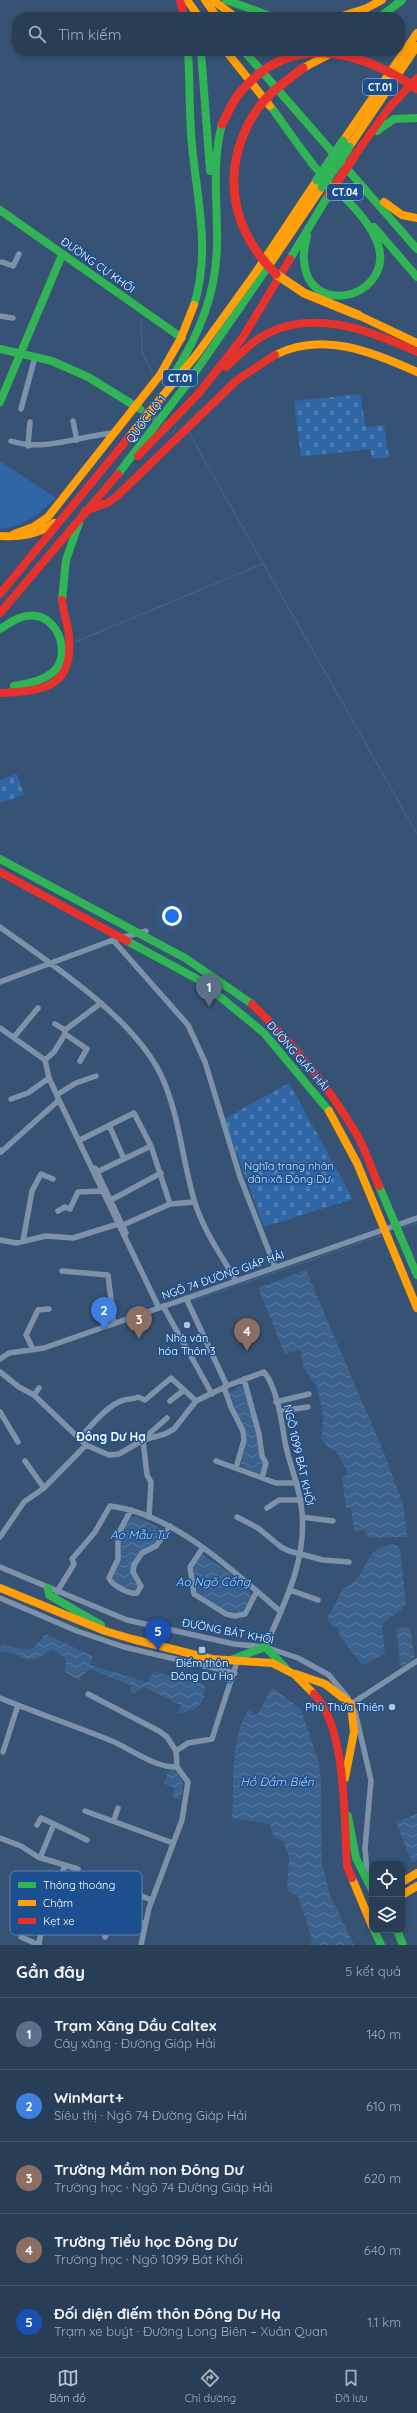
<!DOCTYPE html>
<html lang="vi">
<head>
<meta charset="utf-8">
<style>
  body { margin:0; font-family:Quicksand,sans-serif; background:#30455d; color:#f1f3f6 }
  .controls { position:absolute; right:12px; bottom:12px; display:grid; overflow:hidden; border-radius:8px; box-shadow:0 2px 6px #0003 }
  .controls button { width:36px; height:36px; display:grid; place-items:center; padding:0; border:0; border-bottom:1px solid #44576d; background:#283e57; color:#f1f3f6; font:20px sans-serif }
  .you { position:absolute; left:172px; top:916px; width:14px; height:14px; margin:-10px; border:3px solid #fff; border-radius:50%; background:#1a73e8; box-shadow:0 0 0 6px #1a73e833 }
  .badge { display:grid; place-items:center; width:26px; height:26px; border-radius:50%; background:#b9c2ce; color:#fff; font-size:13px; font-weight:700 }
  .pin { position:absolute; translate:-50% -33px; filter:drop-shadow(0 1px 2px #0008) }
  .pin::after { content:''; position:absolute; top:21px; width:14px; height:12px; background:inherit; clip-path:polygon(0 0,100% 0,50% 100%) }
  .list { margin:0; padding:0; list-style:none }
  h2 { display:flex; justify-content:space-between; align-items:center; height:52px; margin:0; padding:0 16px; font-size:17px }
  h2 small { font-size:13px; font-weight:400; color:#a5aeba }
  .list li { display:grid; grid-template-columns:26px 1fr auto; gap:12px; align-items:center; box-sizing:border-box; height:72px; padding:0 16px; border-top:1px solid #44576d }
  .list b { display:block; font-size:15px; white-space:nowrap }
  .list p { margin:0; font-size:13px; white-space:nowrap; color:#a5aeba }
  .list em { font-size:13px; font-style:normal; color:#a5aeba }
  .icon { flex:none; width:22px; height:22px; fill:none; stroke:currentColor; stroke-width:2; stroke-linecap:round; stroke-linejoin:round }
  .map { position:relative; flex:none; width:417px; height:1945px; overflow:hidden }
  .search { position:absolute; background:#283e57; box-shadow:0 2px 6px #0003; left:12px; right:12px; top:12px; height:44px; display:flex; align-items:center; gap:10px; box-sizing:border-box; padding:0 14px; border-radius:16px; color:#a5aeba; font-size:15px }
  .sheet { height:412px; background:#283e57 }
  nav { display:flex; justify-content:space-around; align-items:center; box-sizing:border-box; height:56px; border-top:1px solid #44576d; background:#283e57; font-size:11px; color:#a5aeba }
  nav a { display:grid; justify-items:center; gap:2px }
  nav .on { color:#b9c2ce }
  .map>svg:first-child { display:block }
  .green { fill:#2f66a5 }
  .cemetery { fill:url(#cemetery-stones) }
  .water { fill:url(#water-waves) }
  .lines { fill:none; stroke-linecap:round; stroke-linejoin:round }
  .stream { stroke:#3b618d; stroke-width:1.5 }
  .secondary-tunnel { stroke:#546c89; stroke-width:8; stroke-dasharray:8 4; stroke-linecap:butt }
  .street { stroke:#7d92a8; stroke-width:5.5 }
  .fast { stroke:#30b455; stroke-width:8 }
  .slow { stroke:#ff9f0a; stroke-width:8 }
  .jam { stroke:#e5322d; stroke-width:8 }
  .fast-bridge { stroke:#30b455; stroke-width:9 }
  .slow-bridge { stroke:#ff9f0a; stroke-width:9 }
  .jam-bridge { stroke:#e5322d; stroke-width:9 }
  .poi-dot { fill:#b9c2ce; stroke:#1b4f8f; stroke-width:1.5 }
  .labels { text-anchor:middle; dominant-baseline:central; stroke-width:3; stroke-linejoin:round; paint-order:stroke }
  .shield { fill:#1b4f8f; stroke:#bbcadd; stroke-width:1 }
  .shield-label { font-size:10px; font-weight:bold; fill:#fff }
  .street-label { font-size:11px; fill:#fff; stroke:#1b4f8f }
  .park-label { font-size:11px; fill:#cfe3fa; stroke:#1b4f8f }
  .poi-label { font-size:11px; fill:#fff; stroke:#1b4f8f }
  .neighbourhood-label { font-size:12px; font-weight:bold; fill:#fff; stroke:#1b4f8f }
  .water-label { font-size:12px; font-style:italic; fill:#b5d3f5; stroke:#1b4f8f }
  .key { fill:#1b4f8f; stroke:#5f84b1; stroke-width:1 }
  .key-label { font-size:11px; fill:#fff }
</style>
</head>
<body>
<div class="map">
<svg width="417" height="1945" viewBox="0 0 417 1945">
  <defs>
    <pattern id="cemetery-stones" width="16" height="16" patternUnits="userSpaceOnUse"><rect width="16" height="16" fill="#2f66a5"/><path d="M2 7V4a2 2 0 0 1 4 0v3zM10 15v-3a2 2 0 0 1 4 0v3z" fill="#4e7db2"/></pattern>
    <pattern id="water-waves" width="16" height="10" patternUnits="userSpaceOnUse"><rect width="16" height="10" fill="#3b618d"/><path d="M0 5q4-4 8 0t8 0" fill="none" stroke="#58799e"/></pattern>
  </defs>
  <rect width="100%" height="100%" fill="#365274"/>
  <path class="green" d="M0,461l56,37c-16,16 -33,29 -56,31z"/>
  <path class="cemetery" d="M360,394l6,33 18,-2 5,32 -17,2 -2,-10 -69,8 -7,-56z
    M17,774l7,21 -24,8v-23z
    M289,1083l64,116 -89,28 -40,-108z"/>
  <path class="water" d="M306,1270l78,183 20,54 3,30 -38,1 -5,-8 -10,2 -3,-25 -5,1 -4,-30 5,-4c0,-9 -8,-15 -11,-23l-7,-3 -7,-8 1,-24 -6,-29 -14,-20 -3,-17 -15,4 -27,-66z
    M239,1386l5,1 20,75 -2,9 -4,2 -17,-7 5,-32 -17,-41z
    M136,1516l27,14 -10,15 -14,8 -8,12v8l8,13 -2,5c-8,1 -22,-7 -26,-15 17,-19 4,-38 18,-58z
    M394,1544l6,4 6,57c-7,9 -17,11 -24,20l3,28 -18,11h-6l-22,-29v-6l-8,-4 -4,-7 17,-31h3c25,-16 13,-39 47,-43z
    M202,1554l26,18 23,21 1,2 -10,17 -16,-1 -29,-19 -4,-24z
    M405,1627l5,2 5,29 -13,9 -2,-2 -4,-37z
    M46,1634l46,22 -1,9 56,17 6,-11 20,6 16,-2 15,10c4,16 -8,28 -25,28l1,-8 -36,-18 -10,7 -4,-4 2,-4 -42,-17 -9,7 -1,5 -15,-9 1,-14 -15,-8c-27,20 -24,2 -51,2v-4l3,-4 12,4 17,1z
    M272,1688l29,21 17,51 3,20 1,83 8,32 24,50h-43l1,-6 -14,-43 -11,-6 2,-34 -6,-15 -10,-5 -3,-12 -38,-6c2,-33 -2,-82 17,-108l8,5z
    M175,1769c9,11 10,17 5,30l-7,-1 1,-10 -10,-5 4,-12z
    M417,1814v46l-5,3 -16,-41z"/>
  <g class="lines">
    <path class="stream" d="M141,321l1,31 11,22
      M188,431l229,403
      M75,642l187,-78
      M402,1228l15,-5
      M194,1300l189,-65"/>
    <path class="secondary-tunnel" d="M143,411l31,20"/>
    <path class="street" d="M2,262l11,4 6,-12
      M0,316l13,2
      M21,409l14,-52
      M73,421l4,19
      M11,441c34,11 68,-5 102,-8
      M28,446l2,-24
      M0,927c52,38 133,90 161,148 19,41 21,86 34,128 9,28 26,52 41,78
      M113,940l75,85 17,37 35,115 35,90
      M0,982l113,-42 33,-9
      M55,1024l10,6
      M0,1028l45,32 4,18 10,22 100,208
      M14,1037l24,-29
      M45,1060l9,-8 11,-18
      M80,1061l7,-12 -22,-15v-4l36,-27
      M58,1094l18,-11 20,-7
      M11,1099l17,-6 21,-15
      M109,1125l15,34
      M82,1139l52,-26 17,33 19,58
      M0,1150l1,2 58,-52
      M95,1168l31,65
      M97,1172l54,-26
      M111,1200l50,-27
      M58,1211l7,-4 5,2 8,-17 24,-1
      M123,1225l47,-21 24,-2
      M0,1240l16,3 30,-7 27,2 45,-14
      M23,1241l9,-50 9,-17 12,5
      M62,1271l46,4 6,49
      M186,1298l41,88
      M163,1306l49,88
      M33,1349l-7,-14 12,-25 11,-1
      M0,1359l9,-6 35,-5 373,-130
      M0,1372l19,15 15,8 52,50
      M244,1379l15,55 3,22 4,7 -4,15
      M224,1387l7,20 12,24 1,9 -8,28
      M34,1395l5,-7
      M170,1401l14,-11
      M276,1402l33,-8
      M279,1411l29,-4
      M0,1412l18,30
      M149,1438l1,-5 17,-15
      M79,1439c11,-12 29,-35 45,-39 5,-2 9,0 14,-3l7,3 26,-22 25,23
      M143,1440l4,35 4,7 -2,35
      M25,1461l19,27
      M216,1461l60,22h21
      M267,1508l12,-8h22
      M131,1510l-13,24v25l-9,19c3,7 20,17 28,15l4,-7 -8,-14 1,-7 8,-12 14,-7 14,-20
      M237,1517l21,11 23,19 8,4 34,9 26,2
      M302,1517l31,4
      M0,1537l24,-35 20,-14 42,-43 23,10 10,-1 24,-14 22,-6 9,-5 22,-28 33,-16 35,-13c13,15 18,51 21,70 4,21 13,41 16,62 8,51 -15,97 -36,143
      M202,1549l-12,18 4,27 32,20 9,2 10,-2 12,-23
      M0,1567l127,53 107,24 31,3 33,11 31,17 19,23
      M290,1590l28,10
      M57,1592l17,-28 -2,-5 23,-27 15,-26c65,8 123,65 171,106
      M0,1598l77,33 47,16 111,26
      M88,1694l71,37 8,6 9,14
      M0,1698c37,15 75,28 112,43 21,9 41,26 65,26
      M351,1704l66,-43
      M355,1711l16,69 -6,68 2,26
      M3,1752l15,-47
      M85,1811l88,32
      M114,1820l4,-12
      M37,1825l4,-7 13,6
      M0,1838l21,8 17,11 40,12
      M40,1858l14,-34 33,16
      M32,1887l23,8
      M58,1888l87,36
      M123,1888l28,12
      M21,1937l18,8
      M105,1937l13,-26
      M39,1945c2,-26 18,-54 26,-80
      M141,1945l8,-37 33,-88 6,-38 -11,-15 -1,-16 12,-8 24,-4 25,-77"/>
    <path class="fast" d="M226,0l47,17
      M380,17l22,-17
      M188,51c2,31 1,63 4,94 5,55 19,106 2,160
      M201,51l9,120
      M244,51l173,198
      M272,108c14,20 28,40 43,59 20,24 80,68 62,105 -14,30 -61,33 -71,0 -4,-13 -2,-23 1,-36
      M377,131l17,-12 23,-1
      M0,210l182,128
      M374,227l43,50
      M290,259l39,-65
      M0,349l52,12 36,16 52,32
      M171,379c29,-45 47,-88 46,-143 0,-38 -5,-74 5,-112
      M0,402l62,-147
      M118,474l69,-90 85,-123
      M62,600l4,-40 13,-37
      M0,629c11,-7 23,-16 37,-13 24,5 34,42 15,57 -12,9 -24,10 -38,13
      M0,859l185,99 67,46
      M127,941l74,40 63,52 65,78
      M379,1186l38,89
      M48,1588l1,7 52,30
      M233,1659l32,-12 20,20
      M348,1816l8,42 16,32
      M374,1930l7,15
      M397,1930l6,15"/>
    <path class="slow" d="M187,0l12,17
      M205,0l12,17
      M213,0l22,17
      M339,17l28,-9 15,-8
      M226,51l44,55
      M303,68l29,-15
      M343,141l74,-108
      M349,147l68,-101
      M384,202l18,13 15,3
      M272,261l50,-74
      M358,315l59,28
      M275,355c48,-24 98,-3 142,17
      M129,437l68,-83 59,-82 61,-92
      M14,534l19,-7 15,-10 112,-142 21,-37 13,-33
      M0,536c21,1 37,-1 54,-13
      M329,1111l28,52 60,145
      M0,1588l105,43 27,8 80,20 60,4 22,11 20,20
      M296,1674l29,10 26,20 3,28 -9,46
      M352,1878l20,48
      M402,1882l15,-9
      M402,1895l15,-9"/>
    <path class="jam" d="M180,0l4,17
      M355,155l34,-47 28,-30
      M226,367c11,-10 22,-22 35,-30 49,-30 109,-7 156,15
      M138,456l61,-63 44,-56 47,-78
      M85,511l22,-8 9,-6 121,-117 38,-25
      M0,594l129,-157
      M0,613l118,-139
      M0,693c43,-2 74,-5 69,-57 -1,-12 -6,-24 -7,-36
      M0,872l127,69
      M252,1004c39,38 74,79 102,126 11,17 17,38 25,56
      M314,1694c33,33 30,127 33,172l5,12"/>
    <path class="fast-bridge" d="M317,180l26,-39
      M322,187l27,-40"/>
    <path class="slow-bridge" d="M276,274l28,19 54,22"/>
    <path class="jam-bridge" d="M222,124c5,-9 10,-21 16,-29 51,-64 121,-46 179,-6
      M329,194l26,-39
      M276,274c-47,-46 -56,-107 -20,-163 12,-18 30,-30 47,-43"/>
  </g>
  <g class="poi-dot">
    <circle cx="187" cy="1325" r="4"/>
    <rect x="198" y="1646" width="8" height="8" rx="2"/>
    <circle cx="392" cy="1707" r="4"/>
  </g>
  <g class="labels">
    <g class="shield">
      <rect x="363" y="79" width="34" height="16" rx="3"/>
      <rect x="327" y="184" width="36" height="16" rx="3"/>
      <rect x="163" y="370" width="34" height="16" rx="3"/>
    </g>
    <g class="shield-label">
      <text x="380" y="87">CT.01</text>
      <text x="345" y="192">CT.04</text>
      <text x="180" y="378">CT.01</text>
    </g>
    <g class="street-label">
      <text transform="translate(98 265) rotate(35)">ĐƯỜNG CỰ KHỐI</text>
      <text transform="translate(146 419) rotate(-52)">QUỐC LỘ 1</text>
      <text transform="translate(298 1056) rotate(49)">ĐƯỜNG GIÁP HẢI</text>
      <text transform="translate(223 1275) rotate(-19)">NGÕ 74 ĐƯỜNG GIÁP HẢI</text>
      <text transform="translate(299 1455) rotate(77)">NGÕ 1099 BÁT KHỐI</text>
      <text transform="translate(228 1631) rotate(11)">ĐƯỜNG BÁT KHỐI</text>
    </g>
    <g class="park-label">
      <text x="289" y="1166">Nghĩa trang nhân<tspan x="289" dy="13">dân xã Đông Dư</tspan></text>
    </g>
    <g class="poi-label">
      <text x="187" y="1338">Nhà văn<tspan x="187" dy="13">hóa Thôn 3</tspan></text>
      <text x="202" y="1663">Điếm thôn<tspan x="202" dy="13">Đông Dư Hạ</tspan></text>
      <text x="384" y="1707" text-anchor="end">Phủ Thừa Thiên</text>
    </g>
    <g class="neighbourhood-label">
      <text x="111" y="1436">Đông Dư Hạ</text>
    </g>
    <g class="water-label">
      <text x="139" y="1534">Ao Mẫu Tư</text>
      <text x="213" y="1581">Ao Ngõ Cống</text>
      <text x="277" y="1781">Hồ Đầm Biền</text>
    </g>
  </g>
  <rect x="10" y="1871" width="132" height="64" rx="6" class="key"/>
  <rect x="18" y="1882" width="18" height="6" fill="#30b455"/>
  <rect x="18" y="1900" width="18" height="6" fill="#ff9f0a"/>
  <rect x="18" y="1918" width="18" height="6" fill="#e5322d"/>
  <g class="key-label">
    <text x="43" y="1889">Thông thoáng</text>
    <text x="43" y="1907">Chậm</text>
    <text x="43" y="1925">Kẹt xe</text>
  </g>
</svg>
<div class="controls">
<button><svg class="icon" aria-label="locate" viewBox="0 0 24 24"><circle cx="12" cy="12" r="6"/><path d="M12 2v4M12 18v4M2 12h4M18 12h4"/></svg></button>
<button><svg class="icon" aria-label="layers" viewBox="0 0 24 24"><path d="M12 4l9 5-9 5-9-5zM3 14l9 5 9-5"/></svg></button>
</div>
<div class="you"></div>
<div class="pin badge" style="left:209px;top:1007px;background:#5c6f8a">1</div>
<div class="pin badge" style="left:104px;top:1330px;background:#3f7fe0">2</div>
<div class="pin badge" style="left:139px;top:1339px;background:#8d6e63">3</div>
<div class="pin badge" style="left:247px;top:1351px;background:#8d6e63">4</div>
<div class="pin badge" style="left:158px;top:1651px;background:#1a4fb4">5</div>
<div class="search"><svg class="icon" aria-label="search" viewBox="0 0 24 24"><circle cx="10" cy="10" r="6"/><path d="M15 15l6 6"/></svg>Tìm kiếm</div>
</div>
<section class="sheet">
<h2>Gần đây<small>5 kết quả</small></h2>
<ul class="list">
<li><span class="badge" style="background:#5c6f8a">1</span><div><b>Trạm Xăng Dầu Caltex</b><p>Cây xăng · Đường Giáp Hải</p></div><em>140 m</em></li>
<li><span class="badge" style="background:#3f7fe0">2</span><div><b>WinMart+</b><p>Siêu thị · Ngõ 74 Đường Giáp Hải</p></div><em>610 m</em></li>
<li><span class="badge" style="background:#8d6e63">3</span><div><b>Trường Mầm non Đông Dư</b><p>Trường học · Ngõ 74 Đường Giáp Hải</p></div><em>620 m</em></li>
<li><span class="badge" style="background:#8d6e63">4</span><div><b>Trường Tiểu học Đông Dư</b><p>Trường học · Ngõ 1099 Bát Khối</p></div><em>640 m</em></li>
<li><span class="badge" style="background:#1a4fb4">5</span><div><b>Đối diện điếm thôn Đông Dư Hạ</b><p>Trạm xe buýt · Đường Long Biên – Xuân Quan</p></div><em>1.1 km</em></li>
</ul>
</section>
<nav>
<a class="on"><svg class="icon" aria-label="map" viewBox="0 0 24 24"><path d="M3 6l6-2 6 2 6-2v14l-6 2-6-2-6 2zM9 4v14M15 6v14"/></svg>Bản đồ</a>
<a><svg class="icon" aria-label="directions" viewBox="0 0 24 24"><path d="M12 3l9 9-9 9-9-9zM9 14v-3h6M13 9l2 2-2 2"/></svg>Chỉ đường</a>
<a><svg class="icon" aria-label="saved" viewBox="0 0 24 24"><path d="M7 4h10v16l-5-4-5 4z"/></svg>Đã lưu</a>
</nav>
</body>
</html>
